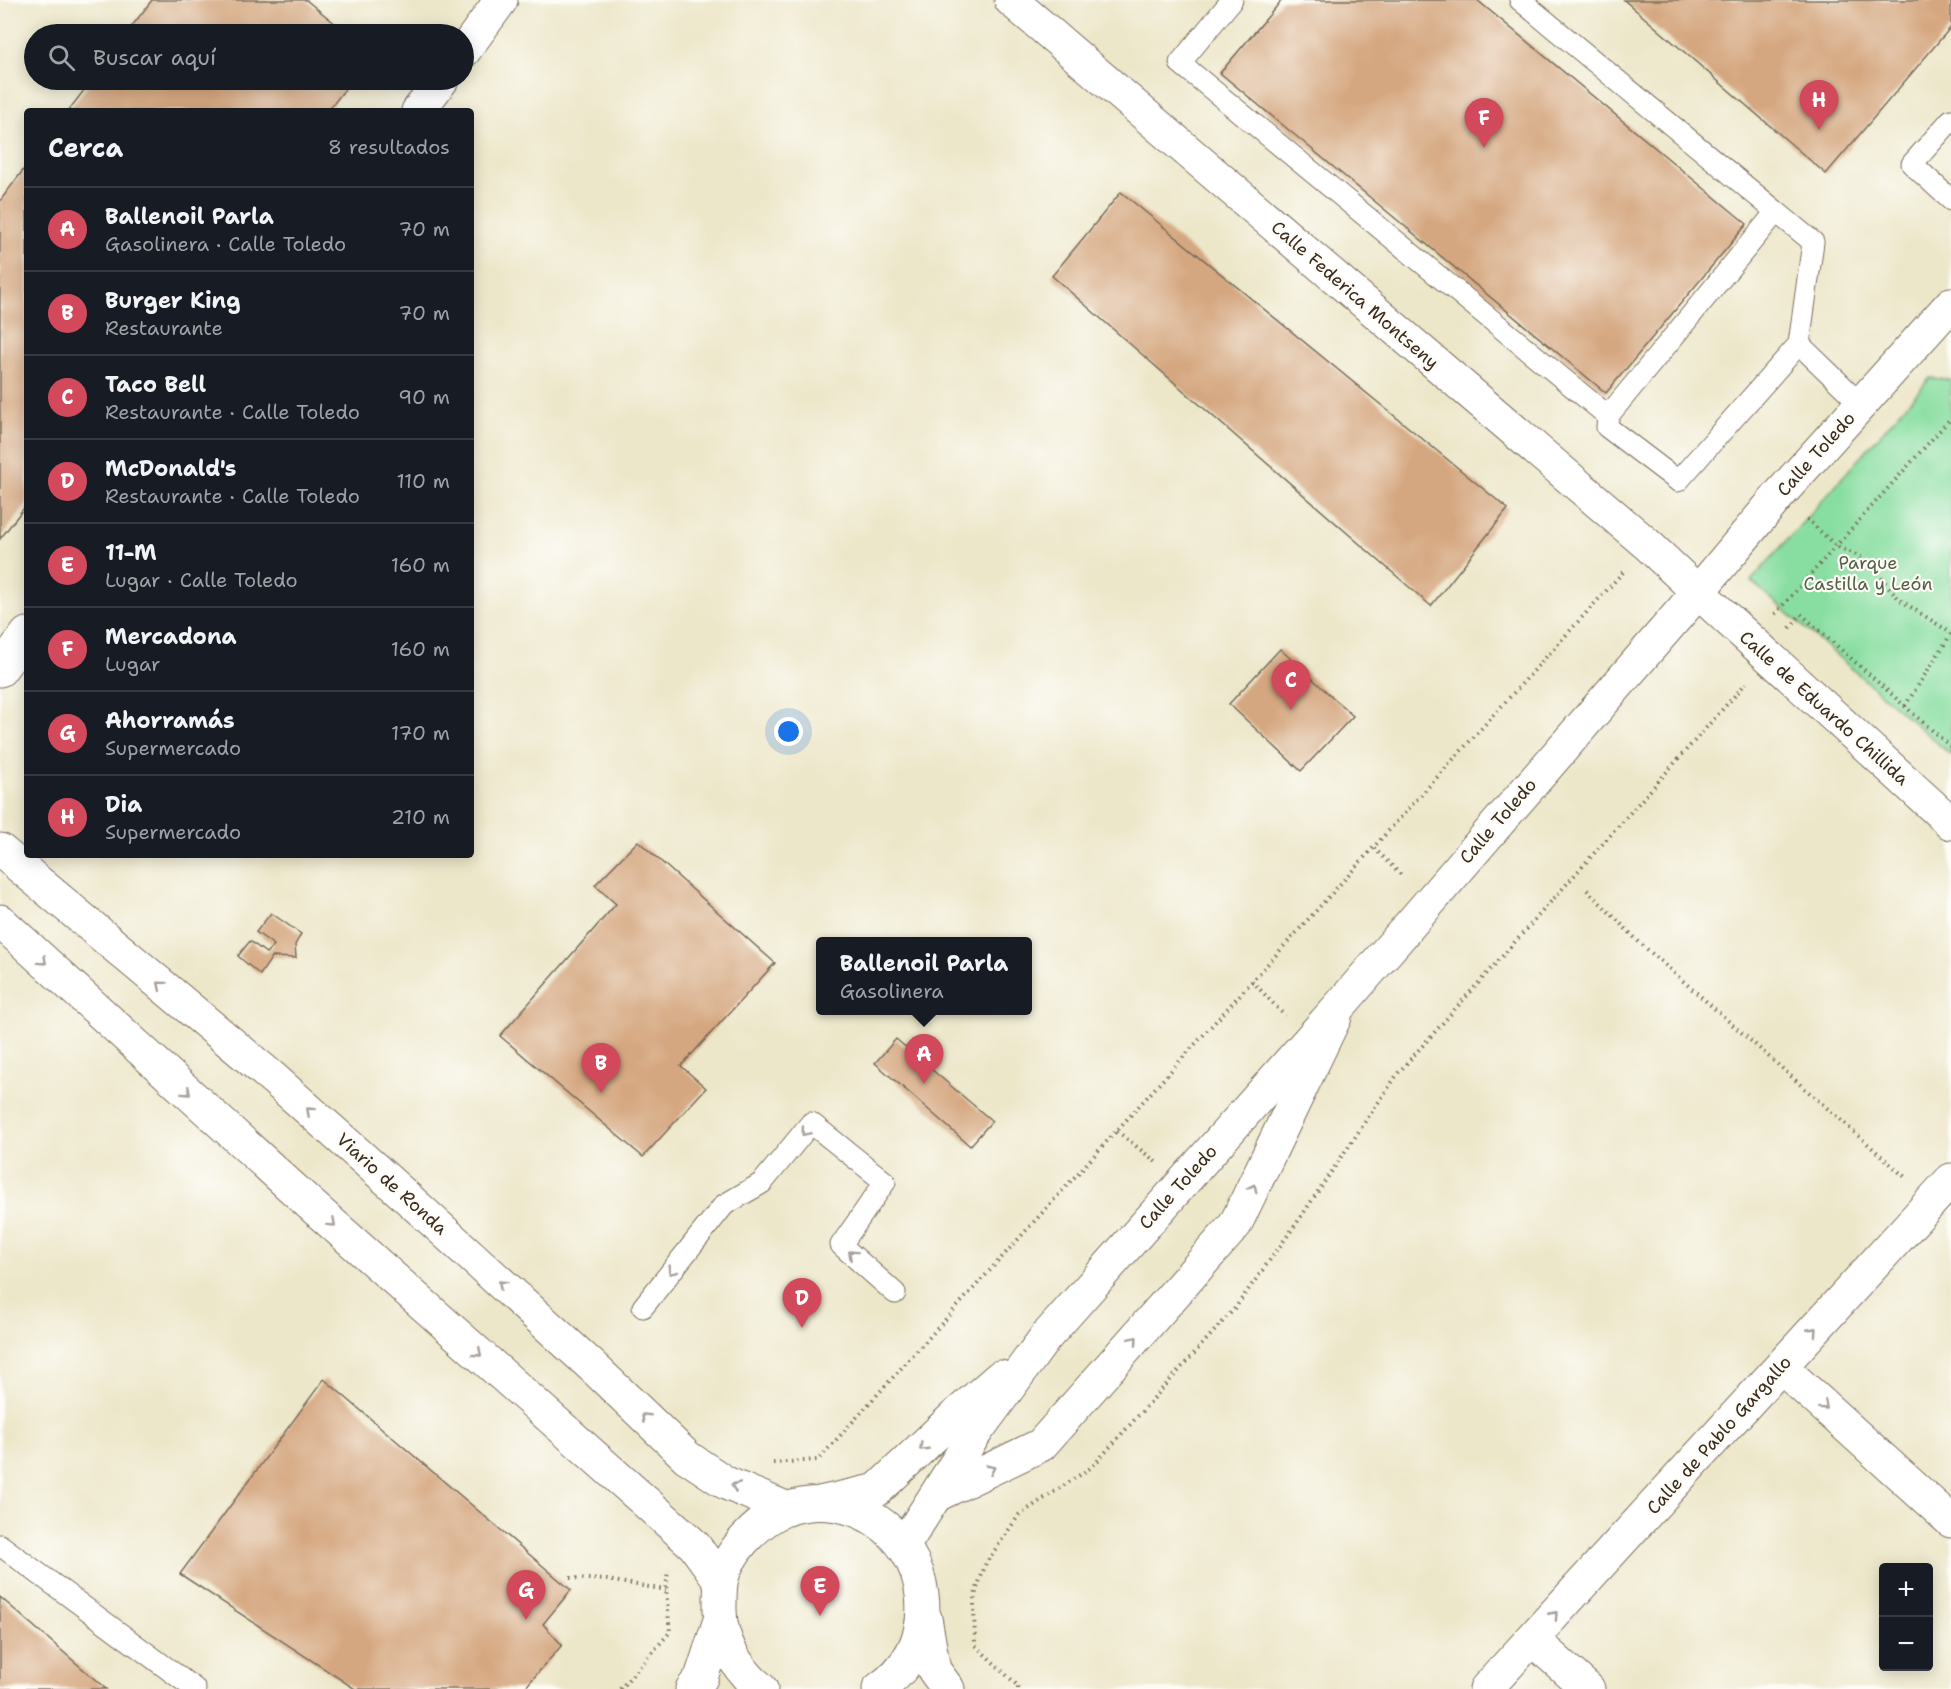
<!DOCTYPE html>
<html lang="es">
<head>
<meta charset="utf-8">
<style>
  body { margin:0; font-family:"Shantell Sans",sans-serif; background:#20242c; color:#f1f3f6 }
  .controls { position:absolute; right:18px; bottom:18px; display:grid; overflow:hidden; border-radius:6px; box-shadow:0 3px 15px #0003 }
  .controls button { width:54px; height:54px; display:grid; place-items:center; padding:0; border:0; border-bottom:2px solid #363941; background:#171b24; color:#f1f3f6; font:30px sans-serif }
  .you { position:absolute; left:789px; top:732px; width:21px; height:21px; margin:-15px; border:4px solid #fff; border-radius:50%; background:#1a73e8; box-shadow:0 0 0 9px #1a73e833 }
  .badge { display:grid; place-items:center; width:39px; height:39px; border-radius:50%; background:#d1495b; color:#fff; font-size:20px; font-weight:700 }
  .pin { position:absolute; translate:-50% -50px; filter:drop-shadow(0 2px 3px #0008) }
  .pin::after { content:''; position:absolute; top:32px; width:21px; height:18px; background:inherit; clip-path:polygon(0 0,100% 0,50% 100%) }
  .popup { position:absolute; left:816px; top:937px; width:216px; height:78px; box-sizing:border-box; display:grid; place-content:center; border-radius:6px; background:#171b24; filter:drop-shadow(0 2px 4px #0005); font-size:20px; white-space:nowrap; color:#9ea1a6 }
  .popup b { font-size:22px; color:#f1f3f6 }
  .popup::after { content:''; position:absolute; left:50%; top:100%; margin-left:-12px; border:12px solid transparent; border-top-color:#171b24 }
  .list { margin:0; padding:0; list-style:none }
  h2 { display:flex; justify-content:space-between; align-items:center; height:78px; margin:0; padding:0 24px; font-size:26px }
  h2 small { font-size:20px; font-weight:400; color:#9ea1a6 }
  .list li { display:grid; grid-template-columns:39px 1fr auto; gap:18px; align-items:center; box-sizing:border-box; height:84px; padding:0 24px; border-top:2px solid #363941 }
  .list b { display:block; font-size:22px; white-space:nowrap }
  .list p { margin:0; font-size:20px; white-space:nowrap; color:#9ea1a6 }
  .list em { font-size:20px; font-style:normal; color:#9ea1a6 }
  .icon { flex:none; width:33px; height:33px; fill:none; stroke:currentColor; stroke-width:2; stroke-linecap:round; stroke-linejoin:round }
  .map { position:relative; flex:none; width:1951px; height:1689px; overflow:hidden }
  .search { position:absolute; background:#171b24; box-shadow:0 3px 15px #0003; left:24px; top:24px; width:450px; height:66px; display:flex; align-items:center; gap:15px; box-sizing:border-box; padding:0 21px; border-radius:33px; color:#9ea1a6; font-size:22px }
  .panel { position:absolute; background:#171b24; box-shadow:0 3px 15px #0003; left:24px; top:108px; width:450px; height:750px; border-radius:6px }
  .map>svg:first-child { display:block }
  .green { fill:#88dea1; stroke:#628460; stroke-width:1.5 }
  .building { fill:#d5a780 }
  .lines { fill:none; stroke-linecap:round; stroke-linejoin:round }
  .service-casing { stroke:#796c5a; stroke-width:23 }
  .minor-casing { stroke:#796c5a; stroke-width:35 }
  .tertiary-casing { stroke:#796c5a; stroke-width:35 }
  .secondary-casing { stroke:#796c5a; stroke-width:35 }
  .path { stroke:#796c5a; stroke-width:4; stroke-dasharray:1.5 4.5; stroke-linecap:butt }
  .service { stroke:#fff; stroke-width:21 }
  .minor { stroke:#fff; stroke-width:33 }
  .tertiary { stroke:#fff; stroke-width:33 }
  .secondary { stroke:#fff; stroke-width:33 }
  .oneway { stroke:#a79f9a }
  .labels { text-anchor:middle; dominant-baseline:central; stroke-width:4.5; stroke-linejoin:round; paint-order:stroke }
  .street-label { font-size:18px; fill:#3b2a1e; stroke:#fdfcf7 }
  .park-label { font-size:18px; fill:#526045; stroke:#fdfcf7 }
</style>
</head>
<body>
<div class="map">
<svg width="1951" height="1689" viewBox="0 0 1951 1689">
  <rect width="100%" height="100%" fill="#fdfcf7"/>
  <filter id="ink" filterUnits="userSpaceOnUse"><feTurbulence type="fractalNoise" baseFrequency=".0167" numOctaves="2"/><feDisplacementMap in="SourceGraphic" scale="12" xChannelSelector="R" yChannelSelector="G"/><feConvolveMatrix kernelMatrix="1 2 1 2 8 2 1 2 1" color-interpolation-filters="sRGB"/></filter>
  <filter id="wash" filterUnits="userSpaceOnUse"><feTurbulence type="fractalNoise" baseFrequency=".008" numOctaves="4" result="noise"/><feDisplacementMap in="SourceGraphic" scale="24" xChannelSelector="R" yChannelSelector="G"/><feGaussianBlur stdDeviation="1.35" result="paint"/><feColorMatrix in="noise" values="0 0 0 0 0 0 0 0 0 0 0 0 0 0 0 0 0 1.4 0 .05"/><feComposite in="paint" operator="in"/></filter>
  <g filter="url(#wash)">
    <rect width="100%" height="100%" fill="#ede7ca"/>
    <path class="green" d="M1930,378l21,2v375l-200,-174z"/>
    <g id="blocks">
      <path class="building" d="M152,0h154l42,34h-222z
        M1282,0h195l270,224 -141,169 -386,-320z
        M1624,0h327v27l-125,147z
        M92,80h260l-24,31h-260z
        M27,165v339l-27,35v-338z
        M1121,192l387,317 -77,97 -379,-330z
        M1280,649l73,67 -52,55 -72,-67z
        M638,841l137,122 -94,103 25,22 -63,69 -143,-121 116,-132 -21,-19z
        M271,913l30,21 -6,11 1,13 -24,-1 -12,18 -22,-19 12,-15 16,12 8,-8 -18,-13z
        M896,1039l96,82 -22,25 -95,-83z
        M324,1379l247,211 -28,34 19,21 -38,44h-169l-175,-115z
        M0,1597l106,92h-106z"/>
    </g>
  </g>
  <g filter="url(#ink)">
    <use href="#blocks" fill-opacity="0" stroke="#796c5a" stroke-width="1.5"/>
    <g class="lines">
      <g class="service-casing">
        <path id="service" d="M1232,0l-52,63 428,353 -1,11 71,54 121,-137 14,-102 -293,-242
          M1951,120l-39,44 39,36
          M1799,344l62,60
          M1608,416l168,-204
          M643,1307l81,-102 38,-22 49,-60 74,59 -44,63 54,48
          M0,1545l195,144"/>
      </g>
      <g class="minor-casing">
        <path id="minor" d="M464,51l37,-51
          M418,111l24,-31
          M1698,592l253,231
          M0,670l27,-36
          M1781,1367l170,154
          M939,1494l102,-49 194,-220 100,-208
          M1532,1639l56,50
          M1486,1689l465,-509"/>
      </g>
      <g class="tertiary-casing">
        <path id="tertiary" d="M1011,0l637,545 50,47
          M819,1503l58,-13 77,-73 46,-40
          M904,1545l72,-113 69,-94 298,-336 355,-410 82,-98 171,-190"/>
      </g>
      <g class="secondary-casing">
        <path id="secondary" d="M0,850l274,229 128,114 192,175 93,89 39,26 62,26
          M0,921l310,283 384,341 27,37
          M925,1618l9,52 14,19
          M692,1689l9,-11 18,-55
          M761,1689c-25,-20 -42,-51 -41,-83 0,-7 0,-15 1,-23 2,-15 13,-32 23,-43 12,-13 27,-26 45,-32 62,-19 126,23 133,87 5,40 -11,71 -43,94"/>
      </g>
      <path class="path" d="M1807,519l29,27 29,13 35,41 51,33
        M1775,614l176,-196
        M1790,628l11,-14 150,133
        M1905,706l46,-72
        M1374,848l29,29
        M1587,890l52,52 266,235
        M1252,981l33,35
        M1117,1131l39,31
        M773,1463l45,-3 807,-890
        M570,1578l37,2 59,10
        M620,1689l50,-57 -4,-42 2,-20
        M1018,1689v-3l-43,-41 -1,-43 2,-11 10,-28 33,-48 73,-48 143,-159 61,-84 103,-152 347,-389"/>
      <use href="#service" class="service"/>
      <use href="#minor" class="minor"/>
      <use href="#tertiary" class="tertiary"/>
      <use href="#secondary" class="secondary"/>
    </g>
    <defs><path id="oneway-chevron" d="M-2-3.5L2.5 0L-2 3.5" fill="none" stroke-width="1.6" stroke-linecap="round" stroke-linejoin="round" transform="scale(1.5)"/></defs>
    <g class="oneway">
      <use href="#oneway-chevron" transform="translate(43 961) rotate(42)"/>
      <use href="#oneway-chevron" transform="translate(161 985) rotate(-140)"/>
      <use href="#oneway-chevron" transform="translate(187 1092) rotate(42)"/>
      <use href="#oneway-chevron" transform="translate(310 1111) rotate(-138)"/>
      <use href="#oneway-chevron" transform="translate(805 1132) rotate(130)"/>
      <use href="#oneway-chevron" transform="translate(1253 1188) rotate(-64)"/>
      <use href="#oneway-chevron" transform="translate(332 1223) rotate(42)"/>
      <use href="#oneway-chevron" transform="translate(852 1254) rotate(-138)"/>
      <use href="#oneway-chevron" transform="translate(672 1271) rotate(128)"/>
      <use href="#oneway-chevron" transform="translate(502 1284) rotate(-138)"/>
      <use href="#oneway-chevron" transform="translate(1813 1331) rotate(-48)"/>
      <use href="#oneway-chevron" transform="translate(1134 1340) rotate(-49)"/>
      <use href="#oneway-chevron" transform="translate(478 1353) rotate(41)"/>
      <use href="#oneway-chevron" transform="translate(1824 1406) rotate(42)"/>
      <use href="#oneway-chevron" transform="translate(645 1417) rotate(-136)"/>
      <use href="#oneway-chevron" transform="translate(923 1447) rotate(136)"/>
      <use href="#oneway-chevron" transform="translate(991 1469) rotate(-25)"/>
      <use href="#oneway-chevron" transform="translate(735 1486) rotate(-157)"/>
      <use href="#oneway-chevron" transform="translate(1554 1615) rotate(-48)"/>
    </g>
  </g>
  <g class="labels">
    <g class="street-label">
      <text transform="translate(1355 295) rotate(41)">Calle Federica Montseny</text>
      <text transform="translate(1816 454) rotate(-48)">Calle Toledo</text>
      <text transform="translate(1824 708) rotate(42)">Calle de Eduardo Chillida</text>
      <text transform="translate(1498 821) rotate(-49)">Calle Toledo</text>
      <text transform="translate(392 1184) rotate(42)">Viario de Ronda</text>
      <text transform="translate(1178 1187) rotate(-48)">Calle Toledo</text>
      <text transform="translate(1719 1435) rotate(-48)">Calle de Pablo Gargallo</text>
    </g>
    <g class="park-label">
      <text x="1868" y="563">Parque<tspan x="1868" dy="21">Castilla y León</tspan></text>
    </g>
  </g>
</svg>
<div class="controls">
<button>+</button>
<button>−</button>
</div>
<div class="you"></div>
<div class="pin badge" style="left:924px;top:1084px">A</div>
<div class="popup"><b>Ballenoil Parla</b>Gasolinera</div>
<div class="pin badge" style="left:601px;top:1093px">B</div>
<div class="pin badge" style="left:1291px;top:710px">C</div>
<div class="pin badge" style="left:802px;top:1328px">D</div>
<div class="pin badge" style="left:820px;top:1616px">E</div>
<div class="pin badge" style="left:1484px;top:148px">F</div>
<div class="pin badge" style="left:526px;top:1620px">G</div>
<div class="pin badge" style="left:1819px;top:130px">H</div>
<div class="search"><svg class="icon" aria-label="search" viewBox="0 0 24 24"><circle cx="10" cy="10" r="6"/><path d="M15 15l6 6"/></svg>Buscar aquí</div>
<section class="panel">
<h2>Cerca<small>8 resultados</small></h2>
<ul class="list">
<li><span class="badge">A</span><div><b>Ballenoil Parla</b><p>Gasolinera · Calle Toledo</p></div><em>70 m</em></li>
<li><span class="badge">B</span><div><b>Burger King</b><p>Restaurante</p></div><em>70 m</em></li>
<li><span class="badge">C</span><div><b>Taco Bell</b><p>Restaurante · Calle Toledo</p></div><em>90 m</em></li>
<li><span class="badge">D</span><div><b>McDonald's</b><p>Restaurante · Calle Toledo</p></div><em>110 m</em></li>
<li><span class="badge">E</span><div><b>11-M</b><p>Lugar · Calle Toledo</p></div><em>160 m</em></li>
<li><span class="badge">F</span><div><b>Mercadona</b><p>Lugar</p></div><em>160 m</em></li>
<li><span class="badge">G</span><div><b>Ahorramás</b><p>Supermercado</p></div><em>170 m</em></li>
<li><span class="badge">H</span><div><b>Dia</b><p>Supermercado</p></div><em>210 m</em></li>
</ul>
</section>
</div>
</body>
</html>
